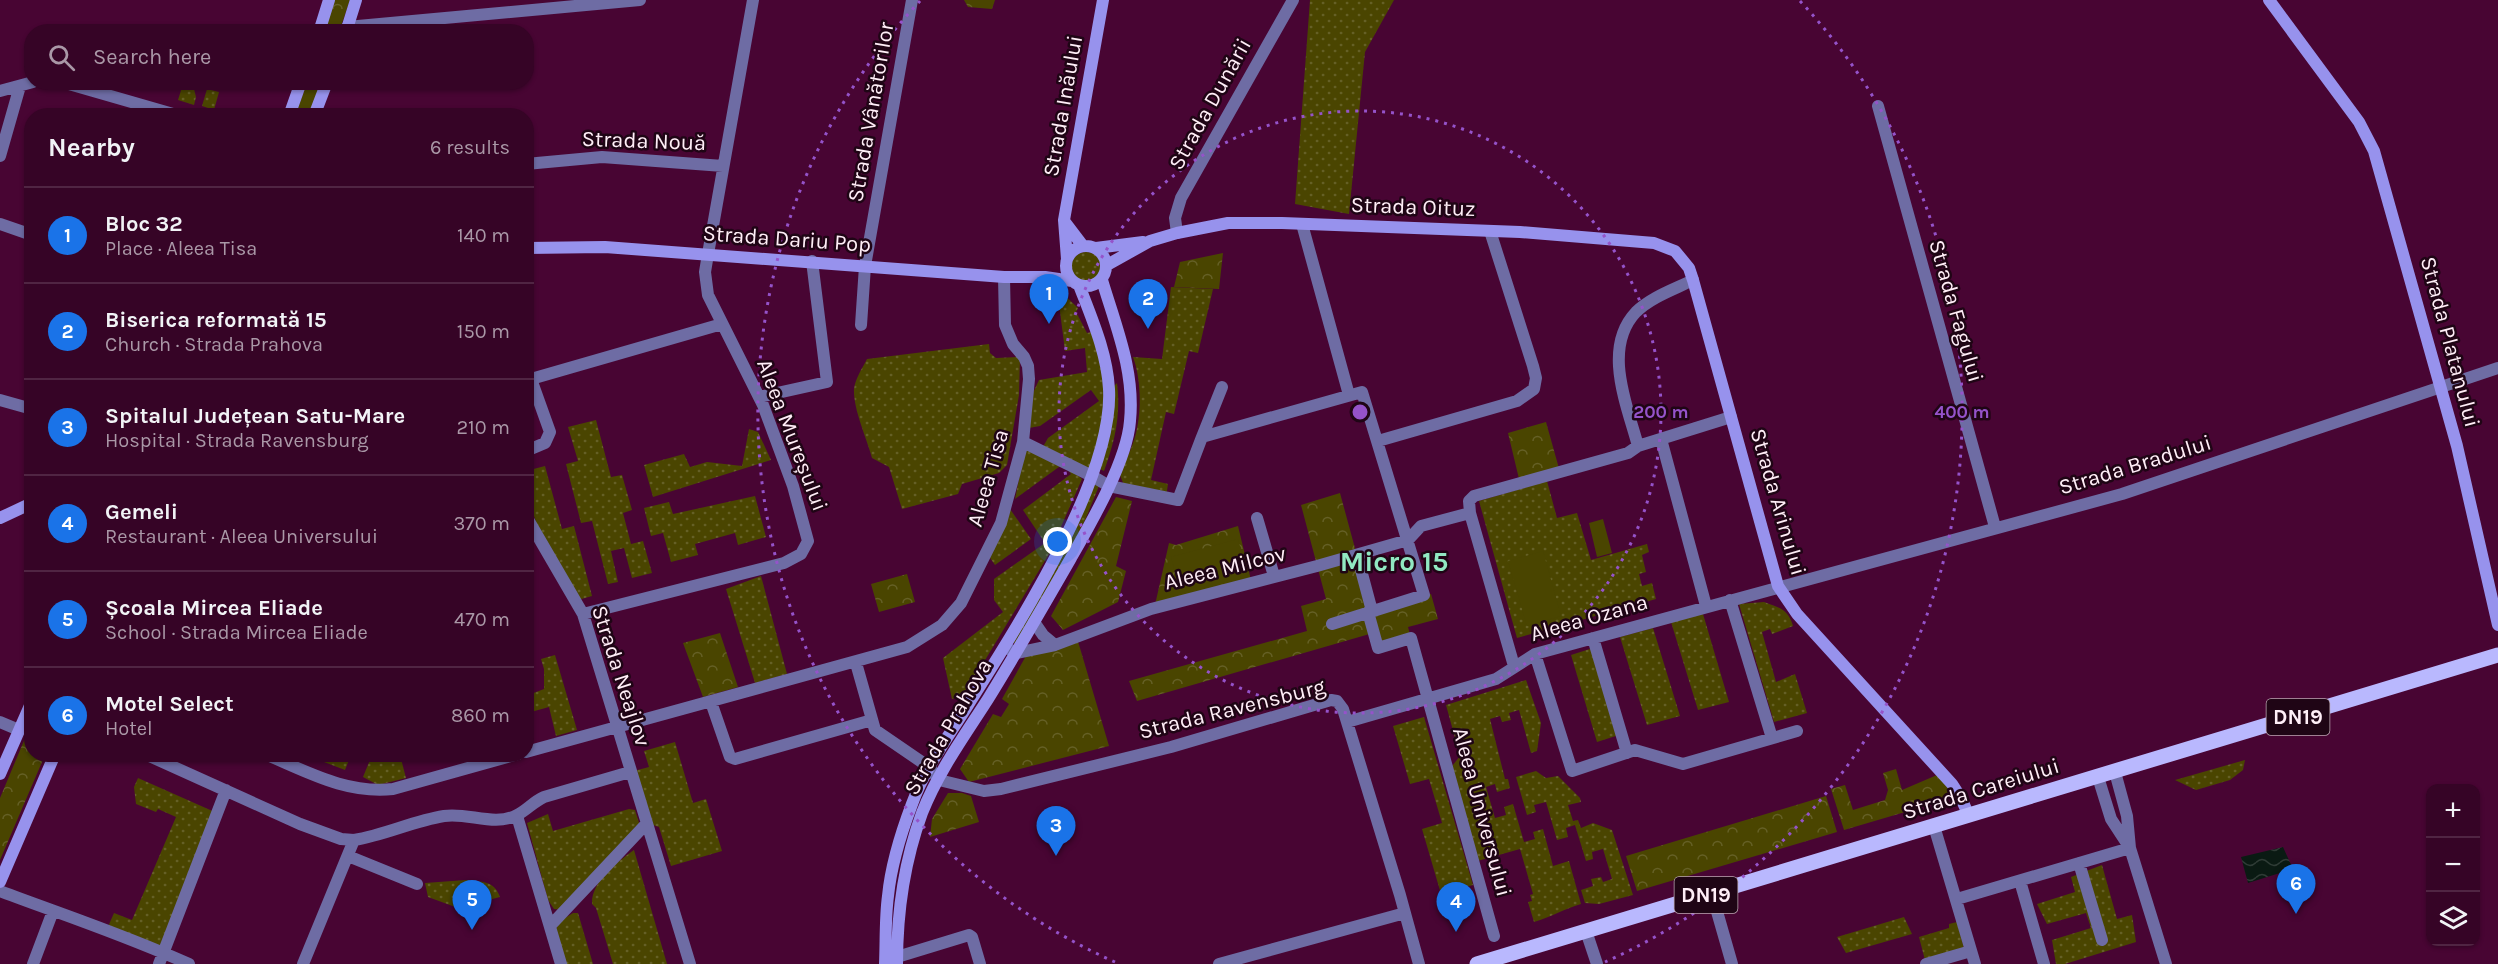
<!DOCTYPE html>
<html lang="en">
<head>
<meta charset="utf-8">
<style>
  body { margin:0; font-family:Karla,sans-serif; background:#411232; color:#f1f3f6 }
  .controls { position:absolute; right:18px; bottom:18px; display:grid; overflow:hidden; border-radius:12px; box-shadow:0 2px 4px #0004 }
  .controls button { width:54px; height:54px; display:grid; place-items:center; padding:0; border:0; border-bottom:2px solid #502543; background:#360426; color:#f1f3f6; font:30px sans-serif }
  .you { position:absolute; left:1058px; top:542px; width:21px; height:21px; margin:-15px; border:4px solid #fff; border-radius:50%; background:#1a73e8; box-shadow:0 0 0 9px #1a73e833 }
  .badge { display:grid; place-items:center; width:39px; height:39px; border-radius:50%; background:#1a73e8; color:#fff; font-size:20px; font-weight:700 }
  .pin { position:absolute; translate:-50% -50px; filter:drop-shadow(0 2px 3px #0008) }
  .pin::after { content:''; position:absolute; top:32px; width:21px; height:18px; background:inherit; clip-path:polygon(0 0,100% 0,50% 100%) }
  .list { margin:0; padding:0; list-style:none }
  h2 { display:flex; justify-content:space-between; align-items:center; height:78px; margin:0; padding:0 24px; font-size:26px }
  h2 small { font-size:20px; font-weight:400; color:#aa98a7 }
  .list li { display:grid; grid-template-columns:39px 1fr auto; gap:18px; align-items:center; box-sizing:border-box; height:96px; padding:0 24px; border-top:2px solid #502543 }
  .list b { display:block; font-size:22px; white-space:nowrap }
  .list p { margin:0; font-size:20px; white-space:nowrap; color:#aa98a7 }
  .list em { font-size:20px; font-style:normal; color:#aa98a7 }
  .icon { flex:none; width:33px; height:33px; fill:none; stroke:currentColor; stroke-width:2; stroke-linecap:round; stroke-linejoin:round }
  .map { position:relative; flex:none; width:2498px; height:964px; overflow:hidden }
  .search { position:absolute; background:#360426; box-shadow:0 2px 4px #0004; left:24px; top:24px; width:510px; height:66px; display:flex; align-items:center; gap:15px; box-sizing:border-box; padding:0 21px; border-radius:24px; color:#aa98a7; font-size:22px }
  .panel { position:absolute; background:#360426; box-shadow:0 2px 4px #0004; left:24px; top:108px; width:510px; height:654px; border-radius:24px }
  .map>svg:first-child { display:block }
  .grass { fill:url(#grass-dots) }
  .forest { fill:url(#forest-crowns) }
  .pitch { fill:#4a4500 }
  .water { fill:url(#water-waves) }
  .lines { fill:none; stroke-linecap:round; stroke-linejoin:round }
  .street { stroke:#6e6ca4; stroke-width:12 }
  .secondary { stroke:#9792ed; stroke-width:12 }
  .primary { stroke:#b9b8fe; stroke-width:15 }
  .ring { fill:none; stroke:#9553ca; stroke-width:3; stroke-dasharray:3 6 }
  .labels { text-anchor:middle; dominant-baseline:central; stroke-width:5; stroke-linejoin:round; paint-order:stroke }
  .shield { fill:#1f0515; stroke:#bca8b3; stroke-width:1.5 }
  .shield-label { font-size:21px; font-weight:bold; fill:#ffeef7 }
  .street-label { font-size:22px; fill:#ffeef7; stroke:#1f0515 }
  .district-label { font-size:28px; font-weight:bold; fill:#91e8c2; stroke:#1f0515 }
  .centre { fill:#9553ca; stroke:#1f0515; stroke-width:3 }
  .ring-label { font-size:18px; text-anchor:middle; font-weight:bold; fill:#9553ca; stroke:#1f0515; stroke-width:5; stroke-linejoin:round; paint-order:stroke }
</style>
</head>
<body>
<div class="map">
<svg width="2498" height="964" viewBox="0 0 2498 964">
  <defs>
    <pattern id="grass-dots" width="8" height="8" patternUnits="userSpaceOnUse" patternTransform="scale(1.5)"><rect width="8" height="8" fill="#4a4500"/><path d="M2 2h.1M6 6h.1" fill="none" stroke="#656026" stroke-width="1.8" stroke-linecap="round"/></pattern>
    <pattern id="forest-crowns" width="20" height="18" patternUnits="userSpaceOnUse" patternTransform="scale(1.5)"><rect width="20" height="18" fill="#4a4500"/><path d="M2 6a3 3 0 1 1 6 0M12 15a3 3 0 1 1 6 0" fill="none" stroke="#656026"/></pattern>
    <pattern id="water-waves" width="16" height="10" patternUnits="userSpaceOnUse" patternTransform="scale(1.5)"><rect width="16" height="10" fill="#0a1a13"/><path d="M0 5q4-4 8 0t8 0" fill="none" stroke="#2f3c36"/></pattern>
  </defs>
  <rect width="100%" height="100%" fill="#480533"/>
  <path class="grass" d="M1310,0h84l-29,52 -16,162 -54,-10z
    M183,84l11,5 2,8 -2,8 -16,-5z
    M207,89l12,3 -5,18 -12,-4z
    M1071 267a15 15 0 1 1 30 0a15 15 0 1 1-30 0Z
    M1171,287l42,2 -15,64 -9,-2 -15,63 -8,-2 -15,68 17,4 -2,13 -42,-12 -5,-12c5,-10 11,-20 14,-30 9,-24 9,-62 0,-86l29,2z
    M1057,288l21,20 -2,4 11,21 9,-2 13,59 -15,78 -18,1 -9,-3 15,13 -33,75 -85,141 -12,4 -9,-41 60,-46 -9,-12v-21l51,-36 -22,-33 48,-36 -8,-10 -48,35 10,-50 15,3 8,-14 51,-37 -8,-11 -51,36 -11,2 3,-33 7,-15 48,-8 -2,-24 -20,3z
    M989,344l1,9 6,5 24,-1 -1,38 -12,70 -8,8 -37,11 -4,10 -56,15 -13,-42 -17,-9c-5,-19 -19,-49 -18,-69 1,-10 9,-22 13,-30z
    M1117,383c4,32 -2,58 -13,88l-6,-3 16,-82z
    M596,420l15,57 11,-2 10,35 -9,3 8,31 12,-3 9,32 -20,5 -8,-30 -13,3 7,31 -10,2 -16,-63 -11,2 -15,-59 12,-3 -10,-34z
    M749,429l9,3 13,28 -118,37 -9,-32 40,-11 6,13 17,-5 35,4z
    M545,466l17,63 12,-3 18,70 -14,4 -41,-75 -10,-30 -1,-24z
    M1547,481l10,37 20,-5 14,47 56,-16 2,8 -7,3 4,17 -7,2 3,12 10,-3 4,16 -139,39 -38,-137z
    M1094,484l5,2 -14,34 -20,39 -49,85 -4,-2z
    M755,496l11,41 -28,8 -3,-12 -40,11 3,11 -27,7 -8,-29 -12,3 -7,-28 25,-6 4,12z
    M1010,509l21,30 -36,26 -7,-10z
    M761,576l26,98 -32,9 -29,-94z
    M1764,602c16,6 24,7 29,24l-21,8 -2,-5 -8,3 14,50 19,-8 12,39 -33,9 -35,-118z
    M1703,614l26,88 -31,8 -27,-88z
    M1653,628l27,88 -33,9 -27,-88z
    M1596,647l26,87 -25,8 -26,-87z
    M555,655l22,75 -21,6 -7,-29 -18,5 -5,-16 18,-7v-20l-3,-10z
    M1526,680l15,43 -4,28 -6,2 -12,-43 -10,3 2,7 -9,2 -2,-6 -10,3 15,60h3l2,9 -13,4 -2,-8 -9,3 9,31 11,-3 -2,-8 9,-3 11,38 11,-3 -2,-7 10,-3 10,37 16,-5 12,43c-17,5 -30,13 -47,18l-6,-20 4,-1 -2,-6 3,-1 -13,-45 -46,13 -25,-92 11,-14 -14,-51z
    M1424,717l49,168 -32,9 -19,-65 20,-6 -13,-44 -19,5 -17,-58z
    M675,742l18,61 13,-4 16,52 -51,15 -12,-39 -12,-4 -17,-51 19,-5 -5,-16z
    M312,755v-1l39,1 -6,15 -34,-13z
    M372,755h28l6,23 -28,7 -15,-8z
    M2245,760l-2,10 -13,10 -34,10 -21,-10z
    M1536,771l10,7 12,-2 22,22 1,4 -13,3 5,16 5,-1 3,8 12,-5 19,7 21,65 -34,9 -14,-1 -4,-13 12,-4 -2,-7 10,-2 2,5 9,-3 -9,-30 -11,3 1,7 -7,2 -11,-36 -9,3 2,9 -11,3 -11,-38 -12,3 2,7 -9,3 -11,-38z
    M138,778l79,35 -53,139 -57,-23 7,-16 18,7 44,-103 -18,-8 -2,3 -20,-8 -2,-17z
    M629,809l6,1 6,19 -77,81 -10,-1 -6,-9 -21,-77 21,-9 5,17z
    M634,850l33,114h-54l-17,-56 -4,-4c-1,-22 25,-42 42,-54z
    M2102,865l15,54 15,-4 4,27 -71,22h-9l-4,-24 39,-12 -5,-15 -39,11 -10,-20 38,-12 -4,-15z
    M466,880c16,2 28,0 34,17l-42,11 -30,-11 -3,-14z
    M573,913h5l15,51h-27l-10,-36 6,-8z
    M1904,917l8,17 -66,19 -9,-16z
    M1957,922l8,30 -39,12 -7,-27 30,-9v-4z"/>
  <path class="forest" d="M334,0h16l-9,26 -8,5 -7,-5z
    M964,0h31l-3,9 -24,-2z
    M307,83h15l-11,32 -16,1z
    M1223,253l-4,36 -45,-2 6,-25z
    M1546,422l14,50 -40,11 -12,-50z
    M1340,493l32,118 59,-17 7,25 -30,8 3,11 -33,10 -5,-15 -236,68 -8,-20 178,-50 -6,-25 25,-7 -25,-94z
    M1116,497l16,4 -16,65 10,5 -8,31 -55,28 -12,-14z
    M1238,526l13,54 -96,25 14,-62 7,2z
    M907,574l8,28 -36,10 -8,-28z
    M720,633l18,54 -35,10 -20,-54z
    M1077,638l32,108 -140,36 -9,-13 33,-55 8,3 8,-13 -7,-5 25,-45z
    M31,724l1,30 13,1 -45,105v-62z
    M1896,769l6,21 35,-15 19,22 -112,33 -13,-41 14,-4 8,25 32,-10 3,-10 -5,-17z
    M948,793h14l9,3 8,26 -49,15 2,-18z
    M1826,796l11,36 -200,59 -11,-35z"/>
  <path class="pitch" d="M1603,519l9,34 -15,4 -8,-34z
    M1238,539l10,38 -67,18 -10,-38z
    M1543,551l18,65 -34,10 -19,-65z"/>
  <path class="water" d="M2283,847l10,22 -45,14 -7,-26z"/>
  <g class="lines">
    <path class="street" d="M347,27l293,-27
      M62,82l118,34
      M0,91l33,-9
      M1878,106l117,421
      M0,156l20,-70
      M526,164l76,-7 121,9
      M0,224l32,11
      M1302,224l47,171
      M1177,233l-2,-15 6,-20 112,-198
      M861,325l4,-59 47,-266
      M759,397l68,-15 -15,-121
      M0,400l32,9
      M1202,437l20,-50
      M1661,439l45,167
      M1378,441l139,-40 17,-12 2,-11 -3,-12 -43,-135
      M1023,442l69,34 17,10 69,14 24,-63 160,-45 62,203 -92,29
      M1638,446c-11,-41 -36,-98 -2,-134 15,-15 39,-23 57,-32
      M526,451l19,-8 5,-11 -19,-53 191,-55
      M1470,513l44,153
      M526,516l57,98 107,350
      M1257,518l17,58
      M1357,555l15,56
      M1730,600l42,138
      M1368,612l10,36 33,-10 83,298
      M583,614l201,-51 17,-9 7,-13 -15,-55 -30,-81 -55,-110 -3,-23 3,-18 45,-254
      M1034,622l9,13 12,10
      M1593,638l34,115
      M1005,647l11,6 39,-8 96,-36 166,-43 91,-26 13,-14 49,-13 -1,-12 5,-5 154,-43 10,-7 93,-29
      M1535,654l37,117 63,-21 48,14 114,-33
      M856,663l19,67 54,37 10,13 45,11 17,-2 170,-42 160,-47 6,1 6,8 57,186 19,69
      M711,702l19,55 5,2 137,-39
      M0,722l19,8
      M1347,722l149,-43 39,-25 587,-160 376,-126
      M526,752l381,-105 35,-22 19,-22 40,-80 22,-81 6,-63 -1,-13 -4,-9 -11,-13 -8,-19 -1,-48
      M145,754l155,70 41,15 13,1c31,-5 59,-19 90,-24 24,-4 50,11 73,-1 10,-5 16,-13 27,-18l86,-25
      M265,754c43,18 81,40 128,35l125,-35
      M2115,772l12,44 3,32 36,116
      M2098,777l13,42 17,26
      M517,816l44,148
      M1934,826l41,138
      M348,856l69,28
      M2079,863l23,77
      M2020,881l24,83
      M0,891c64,24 128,45 189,73
      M1712,894l20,70
      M1957,899l173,-51
      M550,926l97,-103
      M1586,931l11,33
      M897,957l72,-22 3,2 8,27
      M33,964l20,-53
      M159,964l67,-174
      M303,964l51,-124
      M1219,964l186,-51
      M1926,964l45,-13"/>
    <path class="secondary" d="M2269,0l90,122 15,29 83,295 41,179
      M319,32l10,-32
      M346,32l10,-32
      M289,116l12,-34
      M314,116l13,-34
      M1064,221l19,25
      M1066 266a20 20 0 1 1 40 0a20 20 0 1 1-40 0Z
      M526,248l79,-1 399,30h41l27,4
      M1096,248l47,-6
      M1067,259l-3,-39 39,-220
      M1107,265l43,-24 27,-8 51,-10h54l238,9 134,11 21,8 14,17 4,12 85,306 19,28 155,170 9,14 8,18
      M0,518l32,-15
      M0,774l32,-73
      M0,882l55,-128
      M885,964c1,-23 0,-46 3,-68 3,-31 13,-63 24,-92 13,-36 36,-67 56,-99 47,-75 146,-227 141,-316 -2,-36 -17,-70 -30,-104
      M897,964c0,-52 7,-102 25,-151 16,-41 43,-78 66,-114 29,-47 56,-94 83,-141 20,-35 56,-97 59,-137 5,-50 -14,-94 -28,-141"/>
    <path class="primary" d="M1477,964l1021,-309"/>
  </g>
  <g class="ring">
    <circle cx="1360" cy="412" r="301"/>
    <path d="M1115 962A602 602 0 0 1 920 1M1800 1A602 602 0 0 1 1605 962"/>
  </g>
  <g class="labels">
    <g class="shield">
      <rect x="2266.5" y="699" width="63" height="36" rx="4.5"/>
      <rect x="1674.5" y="877" width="63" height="36" rx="4.5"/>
    </g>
    <g class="shield-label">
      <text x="2298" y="717">DN19</text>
      <text x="1706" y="895">DN19</text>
    </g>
    <g class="street-label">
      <text transform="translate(1210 104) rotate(-61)">Strada Dunării</text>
      <text transform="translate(1063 106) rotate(-80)">Strada Inăului</text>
      <text transform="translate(871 112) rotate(-80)">Strada Vânătorilor</text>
      <text transform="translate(644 141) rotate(2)">Strada Nouă</text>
      <text transform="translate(1413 207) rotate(2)">Strada Oituz</text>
      <text transform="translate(787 239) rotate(4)">Strada Dariu Pop</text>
      <text transform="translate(1956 311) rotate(74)">Strada Fagului</text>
      <text transform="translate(2450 342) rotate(75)">Strada Platanului</text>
      <text transform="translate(792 435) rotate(69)">Aleea Mureșului</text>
      <text transform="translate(2135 465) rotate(-17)">Strada Bradului</text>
      <text transform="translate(988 478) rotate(-74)">Aleea Tisa</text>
      <text transform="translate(1778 502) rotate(74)">Strada Arinului</text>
      <text transform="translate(1225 568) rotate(-14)">Aleea Milcov</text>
      <text transform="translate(1589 618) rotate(-16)">Aleea Ozana</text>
      <text transform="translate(621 676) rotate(72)">Strada Neajlov</text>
      <text transform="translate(1232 709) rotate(-14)">Strada Ravensburg</text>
      <text transform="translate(948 727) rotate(-60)">Strada Prahova</text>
      <text transform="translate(1981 789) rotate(-17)">Strada Careiului</text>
      <text transform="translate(1482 812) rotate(75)">Aleea Universului</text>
    </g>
    <g class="district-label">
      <text x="1394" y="561">Micro 15</text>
    </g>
  </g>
  <circle cx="1360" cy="412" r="9" class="centre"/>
  <g class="ring-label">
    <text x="1661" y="418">200 m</text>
    <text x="1962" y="418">400 m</text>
  </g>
</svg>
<div class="controls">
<button>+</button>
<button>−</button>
<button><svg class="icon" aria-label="layers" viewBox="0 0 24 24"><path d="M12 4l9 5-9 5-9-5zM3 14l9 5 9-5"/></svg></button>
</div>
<div class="you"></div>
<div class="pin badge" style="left:1049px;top:324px">1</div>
<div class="pin badge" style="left:1148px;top:329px">2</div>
<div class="pin badge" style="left:1056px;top:856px">3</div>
<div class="pin badge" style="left:1456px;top:932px">4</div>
<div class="pin badge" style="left:472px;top:930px">5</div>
<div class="pin badge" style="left:2296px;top:914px">6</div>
<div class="search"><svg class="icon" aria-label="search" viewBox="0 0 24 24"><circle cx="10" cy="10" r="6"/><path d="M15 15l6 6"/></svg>Search here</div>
<section class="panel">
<h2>Nearby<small>6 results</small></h2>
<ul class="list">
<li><span class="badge">1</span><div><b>Bloc 32</b><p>Place · Aleea Tisa</p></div><em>140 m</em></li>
<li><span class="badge">2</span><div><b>Biserica reformată 15</b><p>Church · Strada Prahova</p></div><em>150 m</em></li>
<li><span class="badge">3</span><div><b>Spitalul Județean Satu-Mare</b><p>Hospital · Strada Ravensburg</p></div><em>210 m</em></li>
<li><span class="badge">4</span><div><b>Gemeli</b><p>Restaurant · Aleea Universului</p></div><em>370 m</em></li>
<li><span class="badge">5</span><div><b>Școala Mircea Eliade</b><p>School · Strada Mircea Eliade</p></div><em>470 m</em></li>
<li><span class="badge">6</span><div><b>Motel Select</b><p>Hotel</p></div><em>860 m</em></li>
</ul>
</section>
</div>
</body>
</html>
